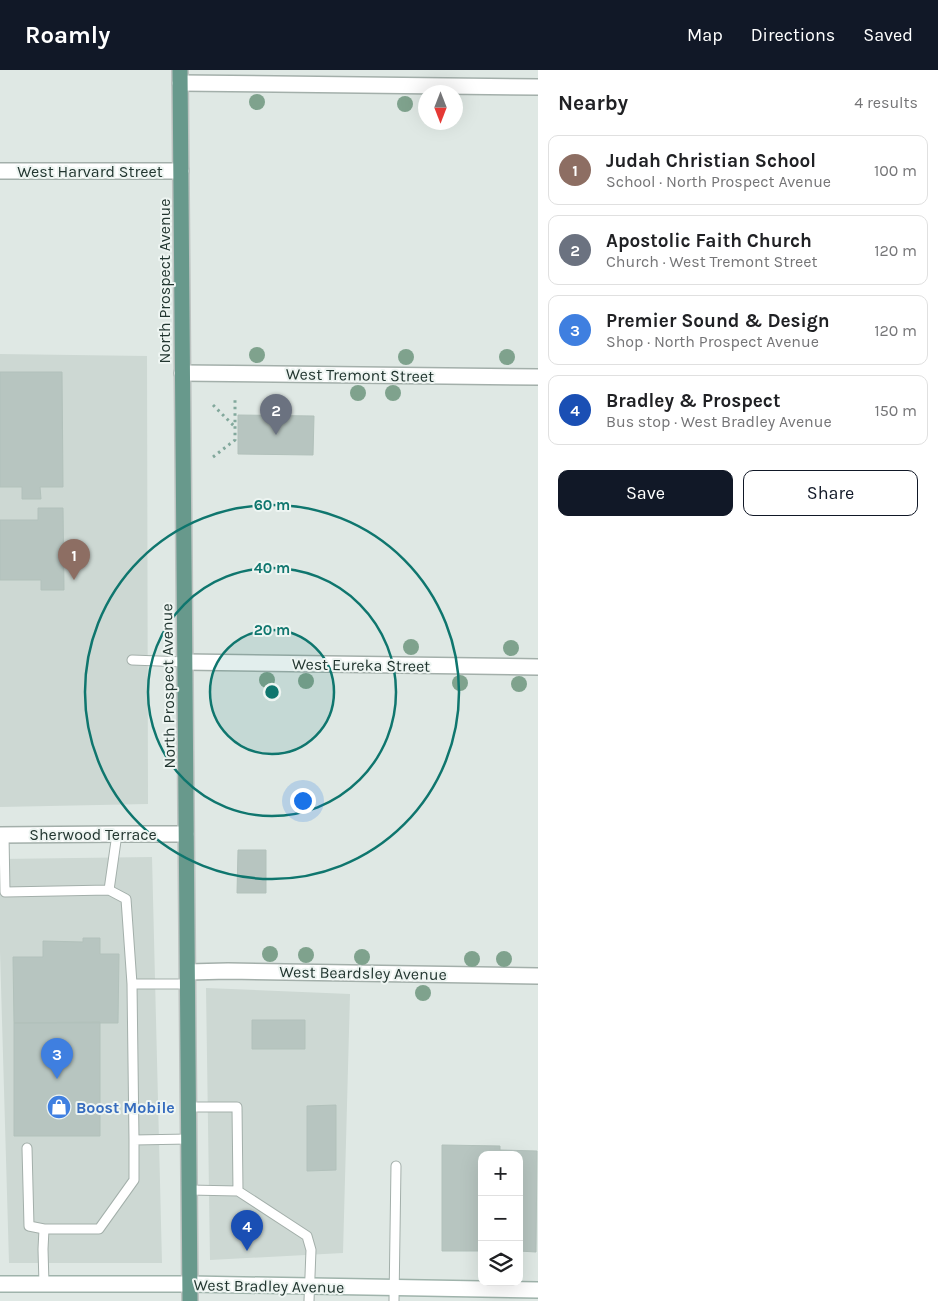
<!DOCTYPE html>
<html lang="en">
<head>
<meta charset="utf-8">
<style>
  body { margin:0; font-family:Karla,sans-serif; background:#f6f6f6; color:#202124 }
  .controls { position:absolute; right:15px; bottom:15px; display:grid; overflow:hidden; border-radius:10px; box-shadow:0 5px 20px #0002 }
  .controls button { width:45px; height:45px; display:grid; place-items:center; padding:0; border:0; border-bottom:1px solid #e0e0e0; background:#fff; color:#202124; font:25px sans-serif }
  .compass { position:absolute; left:418px; top:15px; width:45px; height:45px; border-radius:50%; background:#fff; box-shadow:0 5px 20px #0002; rotate:180deg }
  .you { position:absolute; left:302px; top:730px; width:18px; height:18px; margin:-12px; border:4px solid #fff; border-radius:50%; background:#1a73e8; box-shadow:0 0 0 8px #1a73e833 }
  .badge { display:grid; place-items:center; width:32px; height:32px; border-radius:50%; background:#111827; color:#fff; font-size:16px; font-weight:700 }
  .pin { position:absolute; translate:-50% -41px; filter:drop-shadow(0 1px 2px #0008) }
  .pin::after { content:''; position:absolute; top:26px; width:18px; height:15px; background:inherit; clip-path:polygon(0 0,100% 0,50% 100%) }
  .list { margin:0; padding:0; list-style:none }
  h2 { display:flex; justify-content:space-between; align-items:center; height:65px; margin:0; padding:0 20px; font-size:21px }
  h2 small { font-size:16px; font-weight:400; color:#757577 }
  .list li { display:grid; grid-template-columns:32px 1fr auto; gap:15px; align-items:center; box-sizing:border-box; height:70px; margin:0 10px 10px; padding:0 10px; border:1px solid #e0e0e0; border-radius:10px }
  .list b { display:block; font-size:19px; white-space:nowrap }
  .list p { margin:0; font-size:16px; white-space:nowrap; color:#757577 }
  .list em { font-size:16px; font-style:normal; color:#757577 }
  .actions { display:flex; gap:10px; padding:15px 20px }
  .actions a { flex:1; padding:11px 0; border:1px solid #111827; border-radius:10px; text-align:center; font-size:18px; color:#111827 }
  .actions .main { background:#111827; color:#fff }
  .icon { flex:none; width:28px; height:28px; fill:none; stroke:currentColor; stroke-width:2; stroke-linecap:round; stroke-linejoin:round }
  .map { position:relative; flex:none; width:538px; height:1231px; overflow:hidden }
  header { display:flex; align-items:center; gap:30px; box-sizing:border-box; height:70px; padding:0 25px; background:#111827; color:#fff }
  header strong { font-size:24px }
  nav { display:flex; gap:28px; margin-inline-start:auto; font-size:18px }
  main { display:flex }
  aside { flex:1; background:#fff }
  .map>svg:first-child { display:block }
  .built { fill:#cdd8d3 }
  .building { fill:#b7c5c0; stroke:#b2c1bb }
  .lines { fill:none; stroke-linecap:round; stroke-linejoin:round }
  .lane-casing { stroke:#a3afaa; stroke-width:11 }
  .street-casing { stroke:#a3afaa; stroke-width:18 }
  .secondary-casing { stroke:#9fb3ab; stroke-width:18 }
  .primary-casing { stroke:#bdc3c1; stroke-width:18 }
  .path { stroke:#82a89c; stroke-width:3; stroke-dasharray:2.5 4; stroke-linecap:butt }
  .lane { stroke:#fff; stroke-width:9 }
  .street { stroke:#fff; stroke-width:15 }
  .secondary { stroke:#fff; stroke-width:15 }
  .primary { stroke:#68998c; stroke-width:15 }
  .tree { fill:#7fa28d }
  .ring { fill:none; stroke:#0f766e; stroke-width:2.5 }
  .labels { text-anchor:middle; dominant-baseline:central; stroke-width:4; stroke-linejoin:round; paint-order:stroke }
  .street-label { font-size:16px; fill:#223630; stroke:#eef5f2 }
  .shop-label { font-size:16px; font-weight:bold; fill:#366cbe; stroke:#eef5f2; text-anchor:start }
  .centre { fill:#0f766e; stroke:#eef5f2; stroke-width:2.5 }
  .ring-label { font-size:15px; text-anchor:middle; font-weight:bold; fill:#0f766e; stroke:#eef5f2; stroke-width:4; stroke-linejoin:round; paint-order:stroke }
</style>
</head>
<body>
<header>
<strong>Roamly</strong>
<nav><a>Map</a><a>Directions</a><a>Saved</a></nav>
</header>
<main>
<div class="map">
<svg width="538" height="1231" viewBox="0 0 538 1231">
  <rect width="100%" height="100%" fill="#dfe8e4"/>
  <path class="built" d="M0,284l147,2 1,448 -148,3z
    M152,787l10,406h-153l-9,-312v-92z
    M206,918l144,6 -7,259 -133,7z"/>
  <path class="building" d="M0,302h62l1,115h-23l1,12h-19v-12h-22z
    M238,345l76,1 -1,39 -75,-1z
    M38,438h25l1,82h-23v-10h-41v-60h38z
    M238,780h28v43h-29z
    M83,868h17v16h19l-1,69h-104l-1,-66h30v-16l40,1z
    M252,950h53v29h-53z
    M100,952v114h-86v-113z
    M336,1035v65l-29,1v-65z
    M442,1075l58,1v4l37,1 -1,101 -17,-1v-96h-37v96h-40z"/>
  <g class="lines">
    <g class="lane-casing">
      <path id="lane" d="M132,590l53,2
        M4,765l1,57 104,-2 17,9 6,85
        M109,820l8,-56
        M188,914h-56l2,156 55,-1
        M189,1037h48l1,84 69,45 4,14 -2,51
        M27,1078l2,78 15,3
        M189,1120l49,1
        M44,1214l-1,-35 1,-20h55l35,-49v-40
        M394,1231l2,-135"/>
    </g>
    <g class="street-casing">
      <path id="street" d="M180,13l358,4
        M0,101h181
        M182,303l356,4
        M185,592l353,5
        M0,765l117,-1h69
        M188,902l40,-1 310,5"/>
    </g>
    <g class="secondary-casing">
      <path id="secondary" d="M0,1214h190l348,6"/>
    </g>
    <g class="primary-casing">
      <path id="primary" d="M180,0l10,1231"/>
    </g>
    <path class="path" d="M213,335l22,22
      M213,387l22,-17v-40"/>
    <use href="#lane" class="lane"/>
    <use href="#street" class="street"/>
    <use href="#secondary" class="secondary"/>
    <use href="#primary" class="primary"/>
  </g>
  <g class="tree">
    <circle cx="257" cy="32" r="8"/>
    <circle cx="405" cy="34" r="8"/>
    <circle cx="257" cy="285" r="8"/>
    <circle cx="406" cy="287" r="8"/>
    <circle cx="507" cy="287" r="8"/>
    <circle cx="358" cy="323" r="8"/>
    <circle cx="393" cy="323" r="8"/>
    <circle cx="411" cy="577" r="8"/>
    <circle cx="511" cy="578" r="8"/>
    <circle cx="267" cy="610" r="8"/>
    <circle cx="306" cy="611" r="8"/>
    <circle cx="460" cy="613" r="8"/>
    <circle cx="519" cy="614" r="8"/>
    <circle cx="270" cy="884" r="8"/>
    <circle cx="306" cy="885" r="8"/>
    <circle cx="362" cy="887" r="8"/>
    <circle cx="472" cy="889" r="8"/>
    <circle cx="504" cy="889" r="8"/>
    <circle cx="423" cy="923" r="8"/>
  </g>
  <circle cx="272" cy="622" r="62" fill="#0f766e" fill-opacity=".12"/>
  <g class="ring">
    <circle cx="272" cy="622" r="62"/>
    <circle cx="272" cy="622" r="124"/>
    <circle cx="272" cy="622" r="187"/>
  </g>
  <defs>
    <g id="shop-disc" transform="scale(1.25)"><circle r="9.5" fill="#3f7fe0" stroke="#eef5f2"/><path d="M-5-2.5h2.3a2.7 3.5 0 0 1 5.4 0H5L5.5 6h-11ZM-1.5-2.5h3a1.5 2.3 0 0 0-3 0Z" fill="#fff"/></g>
  </defs>
  <g fill-rule="evenodd">
    <use href="#shop-disc" x="59" y="1037"/>
  </g>
  <g class="labels">
    <g class="street-label">
      <text x="90" y="101">West Harvard Street</text>
      <text transform="translate(164 211) rotate(-90)">North Prospect Avenue</text>
      <text transform="translate(360 305) rotate(1)">West Tremont Street</text>
      <text transform="translate(361 595) rotate(1)">West Eureka Street</text>
      <text transform="translate(168 616) rotate(-91)">North Prospect Avenue</text>
      <text x="93" y="764">Sherwood Terrace</text>
      <text transform="translate(363 903) rotate(1)">West Beardsley Avenue</text>
      <text transform="translate(269 1216) rotate(1)">West Bradley Avenue</text>
    </g>
    <g class="shop-label">
      <text x="76" y="1037">Boost Mobile</text>
    </g>
  </g>
  <circle cx="272" cy="622" r="8" class="centre"/>
  <g class="ring-label">
    <text x="272" y="440">60 m</text>
    <text x="272" y="503">40 m</text>
    <text x="272" y="565">20 m</text>
  </g>
</svg>
<div class="controls">
<button>+</button>
<button>−</button>
<button><svg class="icon" aria-label="layers" viewBox="0 0 24 24"><path d="M12 4l9 5-9 5-9-5zM3 14l9 5 9-5"/></svg></button>
</div>
<svg class="compass" viewBox="-18 -18 36 36"><path d="M0-13l5 13h-10z" fill="#e53935"/><path d="M0 13l5-13h-10z" fill="#757577"/></svg>
<div class="you"></div>
<div class="pin badge" style="left:74px;top:510px;background:#8d6e63">1</div>
<div class="pin badge" style="left:276px;top:365px;background:#6b7280">2</div>
<div class="pin badge" style="left:57px;top:1009px;background:#3f7fe0">3</div>
<div class="pin badge" style="left:247px;top:1181px;background:#1a4fb4">4</div>
</div>
<aside>
<h2>Nearby<small>4 results</small></h2>
<ul class="list">
<li><span class="badge" style="background:#8d6e63">1</span><div><b>Judah Christian School</b><p>School · North Prospect Avenue</p></div><em>100 m</em></li>
<li><span class="badge" style="background:#6b7280">2</span><div><b>Apostolic Faith Church</b><p>Church · West Tremont Street</p></div><em>120 m</em></li>
<li><span class="badge" style="background:#3f7fe0">3</span><div><b>Premier Sound &amp; Design</b><p>Shop · North Prospect Avenue</p></div><em>120 m</em></li>
<li><span class="badge" style="background:#1a4fb4">4</span><div><b>Bradley &amp; Prospect</b><p>Bus stop · West Bradley Avenue</p></div><em>150 m</em></li>
</ul>
<div class="actions"><a class="main">Save</a><a>Share</a></div>
</aside>
</main>
</body>
</html>
